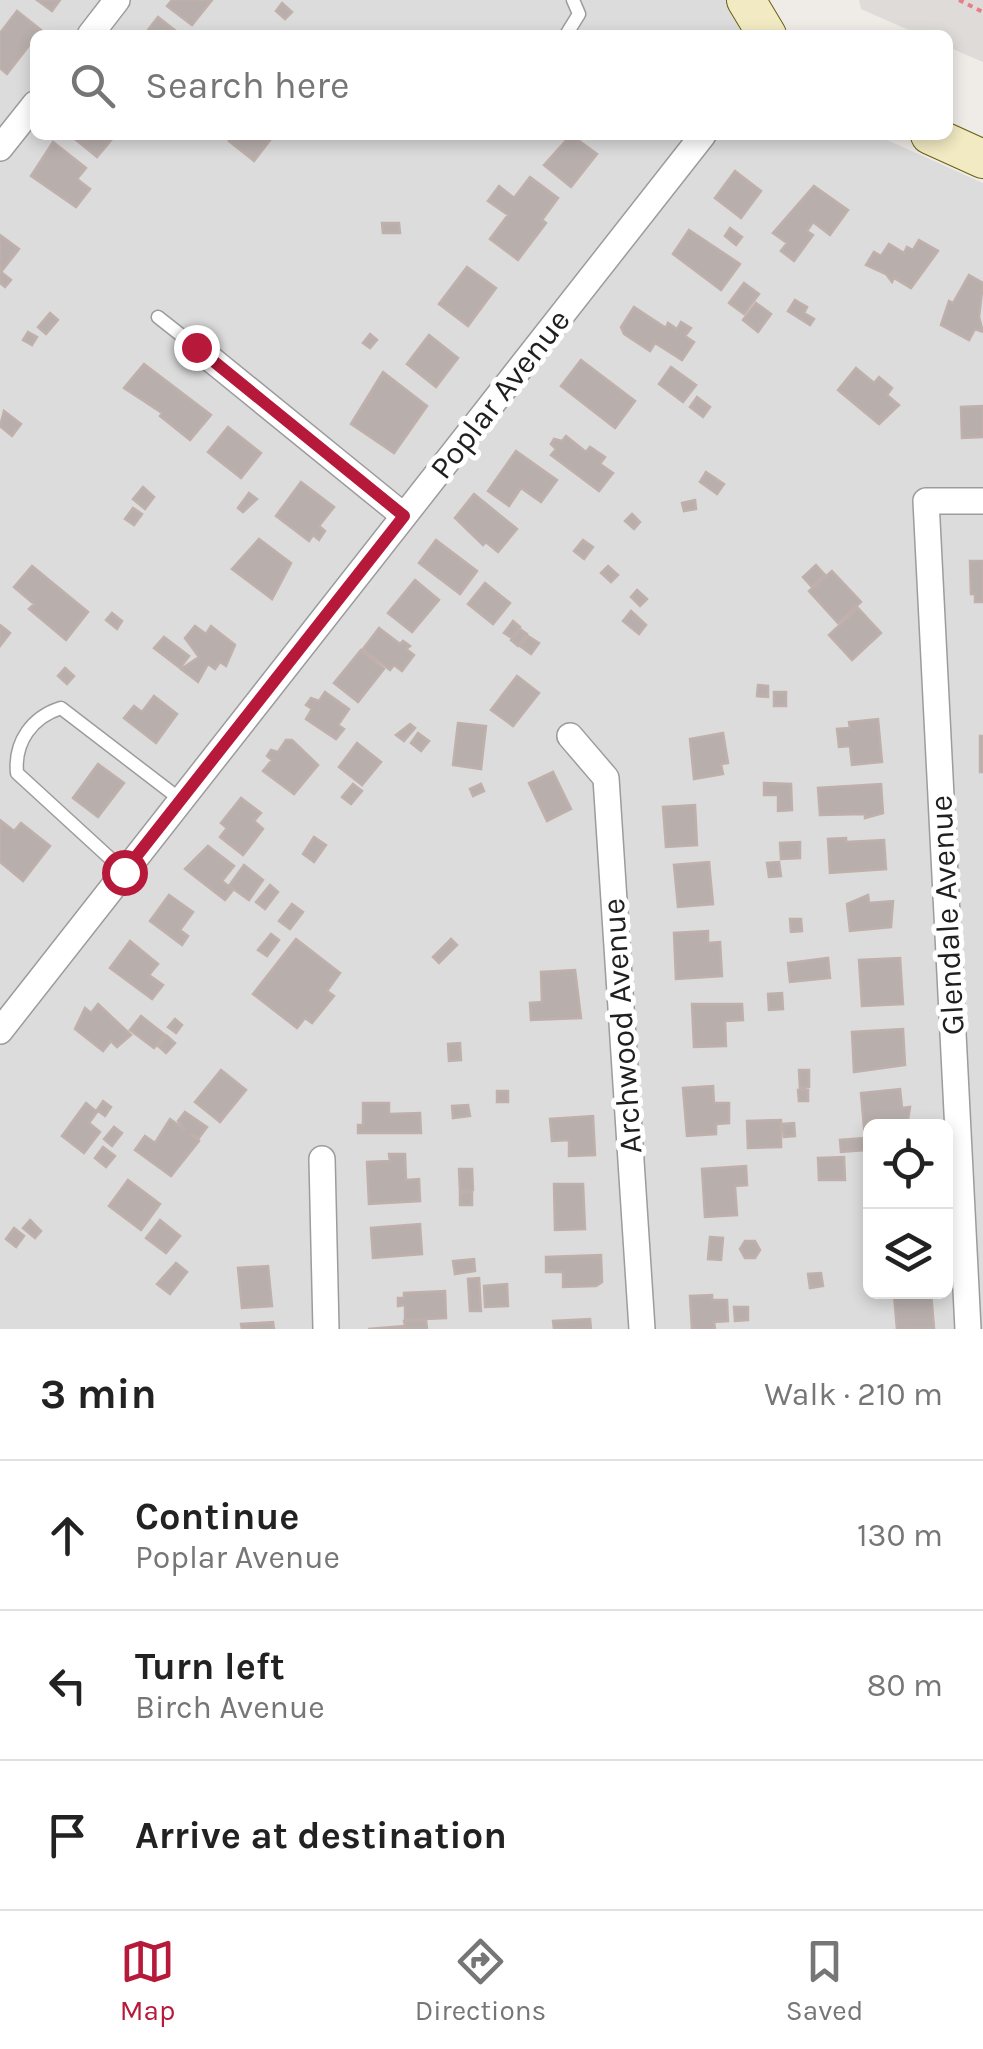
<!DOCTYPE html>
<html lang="en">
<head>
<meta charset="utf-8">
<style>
  body { margin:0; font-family:Karla,sans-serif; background:#f6f6f6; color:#222 }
  .controls { position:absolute; right:30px; bottom:30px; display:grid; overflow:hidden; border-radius:15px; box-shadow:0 5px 15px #0003 }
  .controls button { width:90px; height:90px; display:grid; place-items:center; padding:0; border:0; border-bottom:2px solid #e0e0e0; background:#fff; color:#222; font:50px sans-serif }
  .stop { position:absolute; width:30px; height:30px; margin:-22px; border:8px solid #b6193a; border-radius:50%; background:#fff }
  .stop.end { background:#b6193a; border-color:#fff; box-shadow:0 2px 10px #0008 }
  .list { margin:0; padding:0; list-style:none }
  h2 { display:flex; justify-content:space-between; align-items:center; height:130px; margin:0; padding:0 40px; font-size:42px }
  h2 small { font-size:32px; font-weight:400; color:#767676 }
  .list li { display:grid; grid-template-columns:65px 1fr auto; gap:30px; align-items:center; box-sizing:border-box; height:150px; padding:0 40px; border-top:2px solid #e0e0e0 }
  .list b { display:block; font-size:38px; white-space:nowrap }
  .list p { margin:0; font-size:32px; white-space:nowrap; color:#767676 }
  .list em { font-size:32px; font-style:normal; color:#767676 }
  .icon { flex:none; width:55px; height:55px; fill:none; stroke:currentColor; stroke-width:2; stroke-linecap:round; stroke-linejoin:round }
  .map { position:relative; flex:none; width:983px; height:1329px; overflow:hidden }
  .search { position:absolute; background:#fff; box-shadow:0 5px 15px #0003; left:30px; right:30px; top:30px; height:110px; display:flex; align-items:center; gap:25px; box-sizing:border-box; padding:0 35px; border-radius:15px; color:#767676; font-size:38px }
  .sheet { height:580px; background:#fff }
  nav { display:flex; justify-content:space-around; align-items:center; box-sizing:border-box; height:140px; border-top:2px solid #e0e0e0; background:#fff; font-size:28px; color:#767676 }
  nav a { display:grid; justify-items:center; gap:5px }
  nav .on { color:#b6193a }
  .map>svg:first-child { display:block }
  .residential { fill:#dddcdd; fill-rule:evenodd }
  .airport { fill:#dedbd8 }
  .building { fill:#b8afad; stroke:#bfb0ab; stroke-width:2.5 }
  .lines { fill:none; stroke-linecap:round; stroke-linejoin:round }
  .service-casing { stroke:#9c9c9c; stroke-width:15 }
  .minor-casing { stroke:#9c9c9c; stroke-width:28 }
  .secondary-casing { stroke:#6a6113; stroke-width:40 }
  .path { stroke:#e97e89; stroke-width:4; stroke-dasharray:5 5; stroke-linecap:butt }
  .service { stroke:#fff; stroke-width:12 }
  .minor { stroke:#fff; stroke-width:25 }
  .secondary { stroke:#f2eac2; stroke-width:38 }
  .route { stroke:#b6193a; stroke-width:12 }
  .labels { text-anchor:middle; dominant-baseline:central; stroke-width:10; stroke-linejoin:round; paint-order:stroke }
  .street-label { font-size:32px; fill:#1f1f1f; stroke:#fff }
</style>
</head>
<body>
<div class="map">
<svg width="983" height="1329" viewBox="0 0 983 1329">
  <rect width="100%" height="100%" fill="#efebe7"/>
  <path class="residential" d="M0,0h729l19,35h-713v100h841l107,48v1146h-983zM870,1126h76v166h-76z"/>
  <path class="airport" d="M859,0h124v62l-35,-15v-12h-28l-59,-26z"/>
  <path class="building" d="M37,0h23l-8,11z
    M172,0h40l-20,25 -25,-19z
    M282,3l10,9 -7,7 -9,-8z
    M17,11l24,19 -34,44 -7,-6v-35z
    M158,17l18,14 5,4h-37z
    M70,135h38l4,4 -15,18z
    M234,135h40l-20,26 -25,-20z
    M571,135l26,19 -26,33 -27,-22z
    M53,142l33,26 -9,11 13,10 -14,18 -45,-31z
    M735,171l26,20 -20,27 -26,-20z
    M530,177l28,21 -16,22 4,3 -28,37 -28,-21 18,-24 -20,-14 11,-15 15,12z
    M814,186l34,24 -18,25 -17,-13 -6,9 6,4 -19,26 -13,-10 6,-8 -14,-10z
    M382,223h17l1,10h-17z
    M730,228l12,9 -6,8 -11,-9z
    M689,230l51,34 -19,26 -48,-36z
    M0,235l19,14 -18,23 10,8 -6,7 -5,-4z
    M919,240l19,11 -27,37 -17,-10 -2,4 -6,-8 -20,-9 8,-13 7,4 8,-12 15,9 3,-6 6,3z
    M467,267l29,21 -28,38 -29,-22z
    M969,275l14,8 -4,34 4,15 -8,-3 -6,11 -28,-15 8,-24 4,2z
    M744,283l15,11 -15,20 -15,-11z
    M795,300l12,7 -3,6 10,6 -4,6 -22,-14z
    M756,303l15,11 -13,18 -15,-12z
    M634,307l32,21 2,-5 9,6 4,-7 10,6 -6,8 9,6 -12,18 -27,-17 -5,8 -26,-17 -3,-7z
    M50,313l8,7 -12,14 -8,-7z
    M28,332l9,5 -5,8 -9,-5z
    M370,334l7,6 -7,8 -7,-5z
    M429,335l29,23 -22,29 -29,-23z
    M581,360l54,41 -20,27 -54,-42z
    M144,364l67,51 -21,25 -30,-24 2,-3 -38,-25z
    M671,367l25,18 -13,17 -24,-18z
    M856,368l18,15 5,-6 13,11 -5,7 12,10 -20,19 -41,-34z
    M383,372l44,34 -33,47 -43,-29z
    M697,397l13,10 -7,10 -13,-10z
    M983,406v31l-21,1 -1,-31z
    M4,411l17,13 -9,12 -12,-10z
    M228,427l33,26 -20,25 -33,-26z
    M566,436l20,16 4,-5 15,10 -5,7 13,9 -14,18 -48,-36 5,-6 -5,-5 3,-5 8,2z
    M516,451l41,29 -16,22 -20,-14 -12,18 -21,-15z
    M706,472l18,12 -7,10 -17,-12z
    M301,482l33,25 -15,19 6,5 -6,9 -6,-5 -4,6 -33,-25z
    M143,487l11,10 -9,12 -12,-10z
    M249,493l8,6 -14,13 -5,-4z
    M474,494l43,35 -19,23 -12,-10 -3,3 -28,-27z
    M695,500l1,9 -12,2 -2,-8z
    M133,508l9,6 -8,11 -9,-6z
    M632,514l8,8 -6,7 -9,-8z
    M259,539l32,24 -19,36 -40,-30z
    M436,540l41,31 -17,23 -41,-31z
    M583,540l10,7 -9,12 -10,-8z
    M970,561h13v41h-8v-8h-4z
    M816,565l9,10 -13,12 -9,-10z
    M32,566l56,46 -22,28 -37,-31 5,-5 -20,-17z
    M608,566l10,9 -7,7 -10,-9z
    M832,571l29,31 -23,21 -29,-32z
    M415,580l24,20 -27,32 -24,-19z
    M485,583l25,20 -17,21 -25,-20z
    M637,590l10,9 -7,7 -9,-9z
    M858,608l23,25 -29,27 -23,-25z
    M631,611l15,14 -7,9 -16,-13z
    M112,613l10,8 -5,8 -11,-9z
    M513,621l7,6 -8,11 -8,-5z
    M0,625l10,8 -10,13z
    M195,626l11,8 5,-8 24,19 -9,21 -6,-4 -5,7 -7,-5 -10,18 -17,-13 18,-12 -14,-19z
    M379,628l21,16 3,-3 7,5 -4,3 8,6 -12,16 -8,-6 -4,5 -27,-21z
    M520,629l7,5 -9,12 -7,-6z
    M528,636l11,7 -8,11 -11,-8z
    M164,637l25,19 -9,12 -26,-20z
    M361,650l23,19 -26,33 -24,-19z
    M65,668l9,8 -7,8 -9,-8z
    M517,676l22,17 -26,33 -22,-16z
    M758,685l10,1v11l-11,-1z
    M325,692l24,17 -11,16 6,4 -8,10 -30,-20 6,-10 -6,-4 5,-7 8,3z
    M774,692h12v14h-12z
    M154,696l23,18 -21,29 -32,-25 10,-12 8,6z
    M878,719l4,43 -30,3 -2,-19 -11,1 -2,-18 13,-1 -1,-6z
    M458,723l28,3 -5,43 -28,-4z
    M410,724l5,4 -11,13 -8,-6z
    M418,733l11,8 -8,10 -10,-8z
    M723,733l5,30 -7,1 2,10 -29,5 -4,-40z
    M980,736h3v36h-3z
    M286,740h6l26,25 -24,29 -31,-23 9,-11 -5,-4 4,-6 7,2z
    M357,743l24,19 -19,23 -23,-18z
    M98,764l26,19 -26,34 -25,-19z
    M553,772l18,37 -24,12 -18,-38z
    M764,783l27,1 1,26 -14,1v-16h-14z
    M353,784l9,7 -11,13 -9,-7z
    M481,784l3,7 -11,5 -3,-7z
    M881,784l2,29 -18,5v-4l-45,1 -2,-27z
    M241,798l20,15 -7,8 9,8 -20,26 -23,-18 7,-9 -6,-5z
    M695,805l2,40 -31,2 -3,-40z
    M0,820l14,11 7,-8 29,23 -27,35 -23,-19z
    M314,837l12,8 -12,17 -11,-8z
    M846,838v4l38,-2 2,29 -56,4 -2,-34z
    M800,842v16l-19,1 -1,-16z
    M208,846l26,20 -12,15 11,9 -8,10 -40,-31z
    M709,862l4,42 -35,3 -4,-42z
    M779,862l2,14 -12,1 -2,-14z
    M244,865l19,15 -14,20 -20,-14z
    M270,885l8,7 -13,17 -9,-7z
    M169,895l24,17 -13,18 8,6 -6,9 -32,-24z
    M868,895l1,8 24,-2 -2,26 -41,4 -3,-27z
    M292,904l11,8 -13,17 -11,-8z
    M790,919h11l1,12 -11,1z
    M708,931v12l12,-1 2,34 -46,3 -2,-46z
    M271,934l8,6 -12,16 -9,-6z
    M296,939l44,34 -13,18 7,5 -22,27 -7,-5 -8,10 -44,-34z
    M451,939l6,6 -18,18 -6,-6z
    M130,941l28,23 -9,11 14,10 -11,14 -42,-31z
    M828,958l2,20 -40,4 -2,-19z
    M900,958l3,46 -41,2 -3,-46z
    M575,970l6,48 -50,2 -1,-17 12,-1 -1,-30z
    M782,993l1,16 -14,1 -1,-16z
    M98,1004l33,31 -14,12 -6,-6 -8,10 -28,-22 10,-21 6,5z
    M692,1004h50l1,16 -18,1 1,25 -32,1z
    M141,1016l24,19 -11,13 -24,-18z
    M175,1019l7,6 -6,8 -8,-6z
    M903,1029l2,36 -51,7 -2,-40z
    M167,1036l8,7 -9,10 -8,-7z
    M460,1043l1,17 -12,1 -1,-17z
    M221,1070l25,20 -26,32 -25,-20z
    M799,1070h10v17l-9,1z
    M713,1086l1,17h15v20l-13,1v10l-29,2 -4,-48z
    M900,1089l2,19 8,-1 -3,19h-37v11l-5,1 -4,-45z
    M798,1090h10v11h-9z
    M497,1091h11v11h-11z
    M103,1101l8,6 -6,9 -8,-6z
    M86,1103l11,9 -8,11 11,9 -16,21 -22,-17z
    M363,1103h26v11l31,-1 1,20h-63v-8h5z
    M468,1105l2,11 -17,2 -1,-12z
    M185,1112l22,15 -8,11 -9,-4 9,7 -28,35 -36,-26 10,-14 10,7 15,-24 15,11 -7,-9z
    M593,1116l2,39 -26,1v-16l-17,1 -2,-22z
    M781,1120v27l-33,1 -1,-27z
    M794,1123l1,13 -11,1 -1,-13z
    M114,1127l8,6 -10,13 -8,-7z
    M864,1138l1,12 -24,2 -1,-12z
    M103,1147l12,9 -9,11 -11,-9z
    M389,1154h16l1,26 13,-1 1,22 -51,3 -2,-42 23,-1z
    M844,1157l1,23h-26l-1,-22z
    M746,1166l1,19 -12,1 2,29 -32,2 -3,-48z
    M459,1169h13l1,21 -13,1z
    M128,1180l32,24 -19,26 -32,-24z
    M554,1184h29l2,45 -30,1z
    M472,1192v13h-12v-12z
    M30,1220l11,11 -6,7 -12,-10z
    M160,1220l20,16 -14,17 -20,-15z
    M420,1224l2,30 -49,4 -2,-30z
    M14,1228l10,8 -8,11 -10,-8z
    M710,1237l13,1 -2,22 -13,-1z
    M745,1241h10l5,9 -5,8h-10l-5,-9z
    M601,1255l1,27 -6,4 -33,1v-15h-17v-15z
    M474,1259l1,12 -20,3 -2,-13z
    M176,1263l11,9 -17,22 -13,-10z
    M268,1266l4,40 -30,2 -4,-40z
    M821,1273l2,13 -13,2 -2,-14z
    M479,1278l2,33h-11l-2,-32z
    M507,1284l1,22 -23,1 -1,-21z
    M445,1291l1,27 -41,2v-15l-7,1v-8h6v-5z
    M931,1292l3,36 -37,1 -3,-34z
    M712,1295v5h15l1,21 -14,1 1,7h-23l-2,-33z
    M734,1307h14v13l-13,1z
    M590,1319l1,10h-37l-1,-8z
    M426,1320l1,9h-59l37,-3 -1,-5z
    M273,1322l1,7h-32l-1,-5z"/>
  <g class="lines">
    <g class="service-casing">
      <path id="service" d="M566,35l13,-21 -6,-14
        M158,317l38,30
        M125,872l-108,-99c-3,-31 15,-56 44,-65l120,92"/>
    </g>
    <g class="minor-casing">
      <path id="minor" d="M90,35l27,-35
        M0,148l35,-44
        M196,347l208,169
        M570,736l36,42 36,551
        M0,1031l703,-896
        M322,1159l4,170
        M968,1329l-42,-828h57"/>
    </g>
    <g class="secondary-casing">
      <path id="secondary" d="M746,0l21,35
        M930,135l53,24"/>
    </g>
    <path class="path" d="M959,0l24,12"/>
    <use href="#service" class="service"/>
    <use href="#minor" class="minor"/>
    <use href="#secondary" class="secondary"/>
  </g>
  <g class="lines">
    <path class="route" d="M124,872l280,-356 -208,-169"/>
  </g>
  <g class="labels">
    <g class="street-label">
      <text transform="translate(500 394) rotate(-52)">Poplar Avenue</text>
      <text transform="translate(947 915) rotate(-93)">Glendale Avenue</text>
      <text transform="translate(622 1026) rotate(-94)">Archwood Avenue</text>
    </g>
  </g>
</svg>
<div class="controls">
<button><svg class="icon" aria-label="locate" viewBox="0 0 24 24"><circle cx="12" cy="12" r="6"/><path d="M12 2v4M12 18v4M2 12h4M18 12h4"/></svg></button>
<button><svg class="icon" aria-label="layers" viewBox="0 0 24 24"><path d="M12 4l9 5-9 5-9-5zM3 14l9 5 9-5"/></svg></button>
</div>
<div class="stop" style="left:124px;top:872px"></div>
<div class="stop end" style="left:196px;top:347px"></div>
<div class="search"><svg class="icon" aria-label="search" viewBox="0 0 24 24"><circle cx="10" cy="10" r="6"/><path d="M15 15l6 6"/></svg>Search here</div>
</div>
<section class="sheet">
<h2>3 min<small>Walk · 210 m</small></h2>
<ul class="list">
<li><svg class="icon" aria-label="ahead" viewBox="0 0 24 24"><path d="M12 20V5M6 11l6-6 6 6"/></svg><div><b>Continue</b><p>Poplar Avenue</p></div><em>130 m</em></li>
<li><svg class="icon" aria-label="left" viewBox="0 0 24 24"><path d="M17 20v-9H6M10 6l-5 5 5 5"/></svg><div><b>Turn left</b><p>Birch Avenue</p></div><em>80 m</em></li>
<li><svg class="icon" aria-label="arrive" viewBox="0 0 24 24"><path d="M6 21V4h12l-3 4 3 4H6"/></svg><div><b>Arrive at destination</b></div></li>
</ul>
</section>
<nav>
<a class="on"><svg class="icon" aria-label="map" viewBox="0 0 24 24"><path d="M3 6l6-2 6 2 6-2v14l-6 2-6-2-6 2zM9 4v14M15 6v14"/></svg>Map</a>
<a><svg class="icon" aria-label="directions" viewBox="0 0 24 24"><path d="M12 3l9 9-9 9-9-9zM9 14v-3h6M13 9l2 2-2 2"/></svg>Directions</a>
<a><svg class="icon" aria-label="saved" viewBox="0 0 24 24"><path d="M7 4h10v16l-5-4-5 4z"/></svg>Saved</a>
</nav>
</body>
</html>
